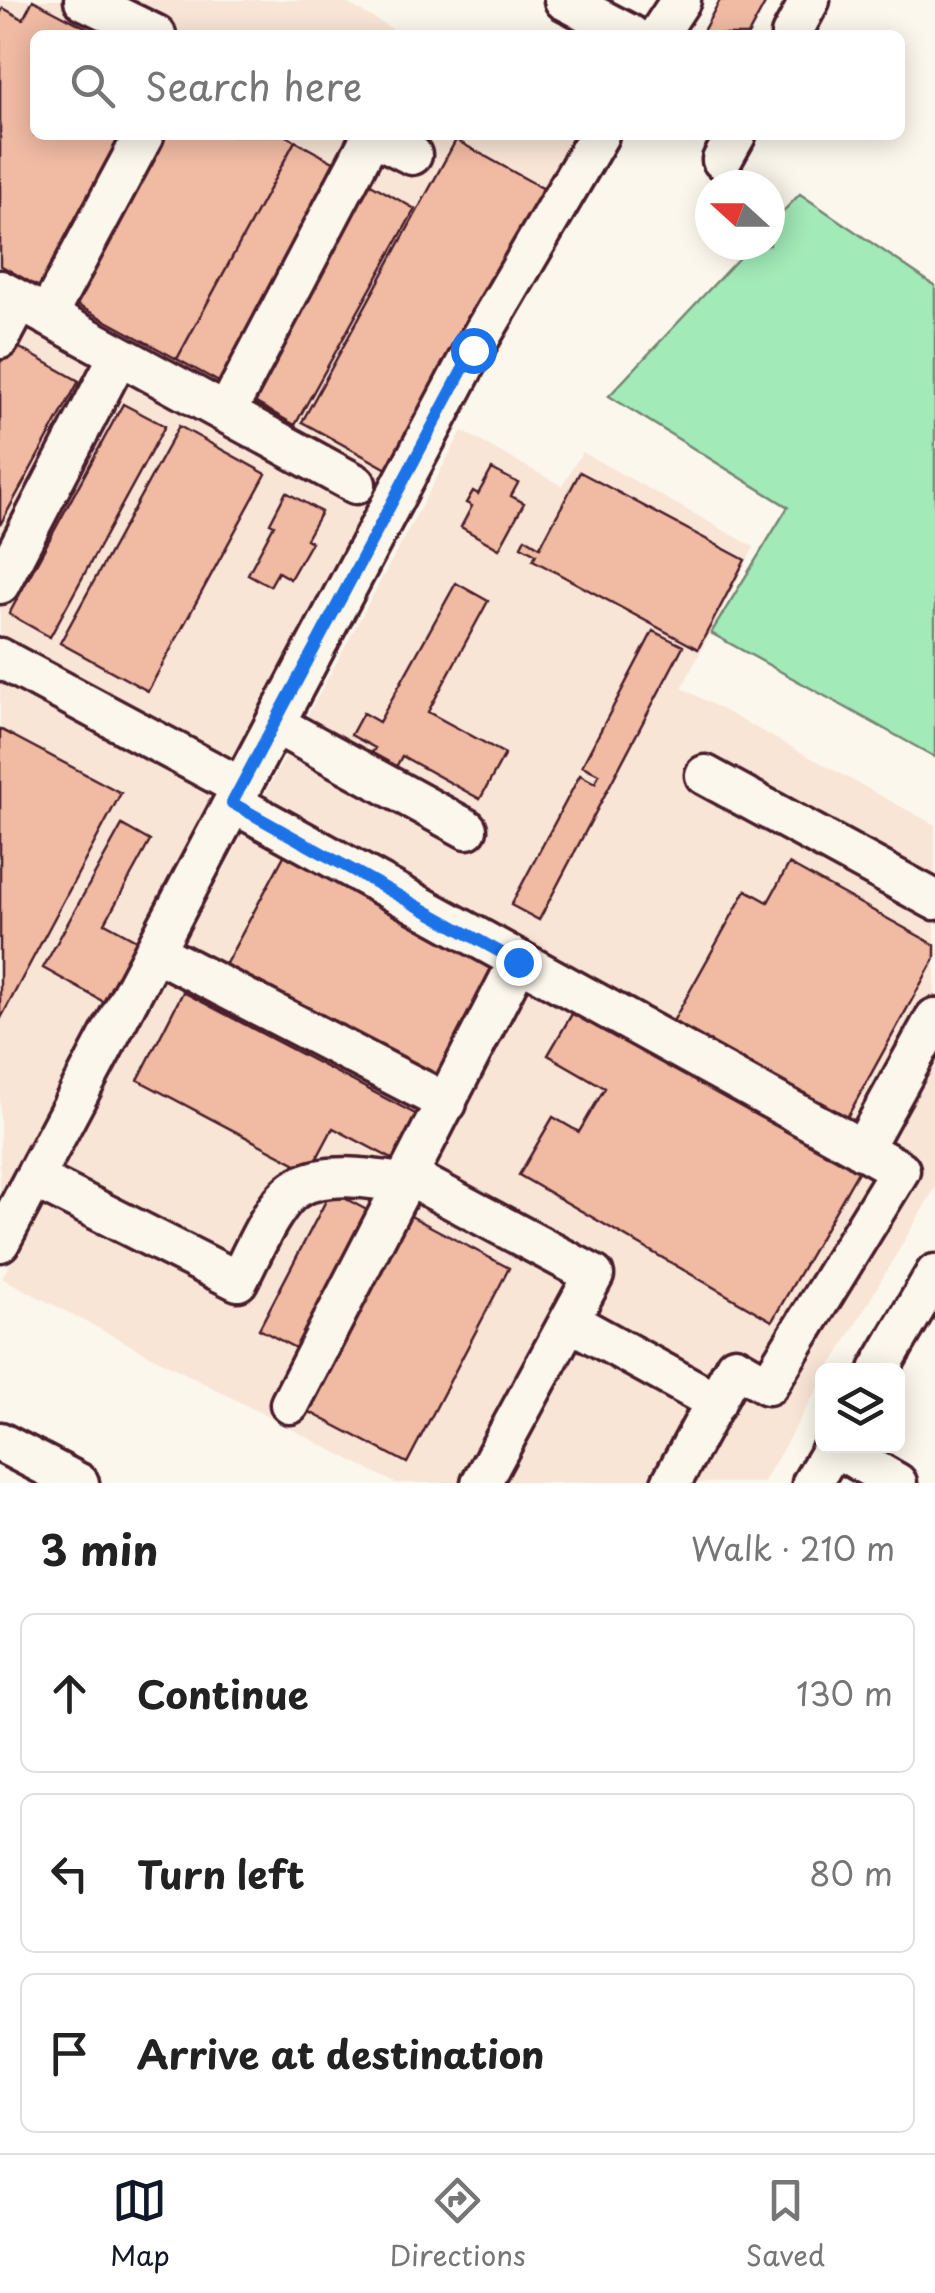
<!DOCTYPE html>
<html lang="en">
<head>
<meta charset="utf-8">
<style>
  body { margin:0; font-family:"Playpen Sans",sans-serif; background:#f6f6f6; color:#222 }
  .controls { position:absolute; right:30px; bottom:30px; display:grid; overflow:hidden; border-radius:15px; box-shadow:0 5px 25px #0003 }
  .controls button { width:90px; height:90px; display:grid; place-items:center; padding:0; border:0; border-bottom:2px solid #e0e0e0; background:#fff; color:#222; font:50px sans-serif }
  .compass { position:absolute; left:695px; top:170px; width:90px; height:90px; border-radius:50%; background:#fff; box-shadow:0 5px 25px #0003; rotate:291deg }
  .stop { position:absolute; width:30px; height:30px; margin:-22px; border:8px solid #1a73e8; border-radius:50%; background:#fff }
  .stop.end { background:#1a73e8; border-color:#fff; box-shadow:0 2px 10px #0008 }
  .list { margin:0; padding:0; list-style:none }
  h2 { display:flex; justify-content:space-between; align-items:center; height:130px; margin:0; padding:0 40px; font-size:42px }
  h2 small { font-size:32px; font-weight:400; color:#767676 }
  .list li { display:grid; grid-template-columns:65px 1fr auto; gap:30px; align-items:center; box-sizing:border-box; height:160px; margin:0 20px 20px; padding:0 20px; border:2px solid #e0e0e0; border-radius:15px }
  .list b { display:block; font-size:38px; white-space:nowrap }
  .list em { font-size:32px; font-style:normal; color:#767676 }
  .icon { flex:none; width:55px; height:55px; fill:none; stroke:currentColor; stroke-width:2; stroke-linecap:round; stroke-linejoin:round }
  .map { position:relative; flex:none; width:935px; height:1483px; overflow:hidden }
  .search { position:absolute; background:#fff; box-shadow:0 5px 25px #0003; left:30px; right:30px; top:30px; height:110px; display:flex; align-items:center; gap:25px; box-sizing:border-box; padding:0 35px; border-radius:15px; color:#767676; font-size:38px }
  .sheet { height:670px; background:#fff }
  nav { display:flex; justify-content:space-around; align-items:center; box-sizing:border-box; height:140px; border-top:2px solid #e0e0e0; background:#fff; font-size:28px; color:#767676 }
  nav a { display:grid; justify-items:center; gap:5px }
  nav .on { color:#111827 }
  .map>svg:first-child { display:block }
  .built { fill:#f8e5d6 }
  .green { fill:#a2eab8; stroke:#768472; stroke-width:2.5 }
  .building { fill:#f0baa3; stroke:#4a1f2b; stroke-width:2.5 }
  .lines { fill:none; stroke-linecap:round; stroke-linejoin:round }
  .minor-casing { stroke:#4a1f2b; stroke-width:45 }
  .minor { stroke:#fbf7ec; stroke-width:38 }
  .route { stroke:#1a73e8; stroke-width:12 }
</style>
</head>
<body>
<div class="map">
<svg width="935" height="1483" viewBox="0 0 935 1483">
  <rect width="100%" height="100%" fill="#fbf7ec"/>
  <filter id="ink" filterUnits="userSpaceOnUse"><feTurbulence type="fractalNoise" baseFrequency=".01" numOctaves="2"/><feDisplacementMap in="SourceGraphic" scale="20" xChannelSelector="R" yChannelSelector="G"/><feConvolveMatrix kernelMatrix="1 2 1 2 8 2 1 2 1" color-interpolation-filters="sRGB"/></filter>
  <g filter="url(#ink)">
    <path class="built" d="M0,0h341l62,35h-368v100h544l-579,1066z
      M462,431l100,55 20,-34 172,95 -72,141 253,137v363l-106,182h-7v11l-59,102h-368l-393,-205z"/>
    <path class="green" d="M800,194l135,92v471l-224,-124 77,-126 -179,-111 142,-151h19v-20z"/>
    <path class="building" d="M33,0l67,35h-65v100h92l-85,154 -42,-24v-251l3,-6 20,11z
      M720,0h47l-19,35h-47z
      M154,135h130l11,6 -118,218 -111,-60z
      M456,140l88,49 -155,281 -87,-48z
      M295,141l51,28 -118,218 -51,-28z
      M360,178l55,31 -120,216 -55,-31z
      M11,343l68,38 -79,144v-162z
      M123,404l42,22 -115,211 -41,-23z
      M179,426l87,48 -118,217 -88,-48z
      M492,469l26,14 -7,13 13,7 -25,46 -38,-22 11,-21 -6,-3 7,-12 5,3z
      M580,472l165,88 -47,89 -165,-89 3,-6 -15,-8 4,-8 15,9z
      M286,492l35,20 -15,27 5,3 -21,37 -12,-7 -8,14 -22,-12 26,-49 -4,-2z
      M456,583l32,18 -60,111 77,42 -25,45 -78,-43 -6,11 -24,-14 3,-5 -24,-13 12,-22 16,9z
      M653,631l30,15 -144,274 -28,-15 69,-130 15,8 4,-9 -17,-8z
      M0,729l121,64 -121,227z
      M122,825l28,16 -45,82 33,18 -34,61 -61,-34z
      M286,852l215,115 -62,117 -216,-115z
      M789,864l146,81v13l-90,163 -174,-96 75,-135 22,12z
      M183,992l238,125 -23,45 -65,-34 -23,43 -172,-91z
      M576,1007l283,163 -87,151 -253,-146 34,-58 26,15 26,-44 -57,-33z
      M331,1191l47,25 -71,138 -48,-25z
      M405,1213l104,55 -102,195 -105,-55z"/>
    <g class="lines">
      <g class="minor-casing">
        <path id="minor" d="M84,0l72,35
          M564,0l67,35
          M658,35l23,-35
          M791,35l19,-35
          M722,160l14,-25
          M0,290l356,194
          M47,316l97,-181
          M0,339l20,-38
          M226,413l146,-278 40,20
          M0,584l119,-229
          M0,658l241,129
          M275,724l192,105
          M705,775l230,125
          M233,803l667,367 -132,215 -33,-19 -64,117
          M154,951l293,152
          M862,1150l73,-132
          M410,1177l184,98 -113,208
          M34,1178l204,103c13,-24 35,-79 59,-93 30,-18 77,-9 110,-4
          M0,1242l473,-892 126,-215
          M569,1321l147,81
          M879,1370l56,-96
          M290,1404l228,-442
          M0,1442l79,41
          M833,1446l64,37
          M812,1483l22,-37"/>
      </g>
      <use href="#minor" class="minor"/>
    </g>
  </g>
  <g class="lines" filter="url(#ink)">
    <path class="route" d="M473,350l-241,453 286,159"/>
  </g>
</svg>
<div class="controls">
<button><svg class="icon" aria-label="layers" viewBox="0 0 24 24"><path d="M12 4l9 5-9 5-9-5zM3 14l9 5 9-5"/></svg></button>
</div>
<svg class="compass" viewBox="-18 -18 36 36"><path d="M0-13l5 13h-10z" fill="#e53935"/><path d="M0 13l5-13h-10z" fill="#767676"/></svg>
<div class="stop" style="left:473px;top:350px"></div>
<div class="stop end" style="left:518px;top:962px"></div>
<div class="search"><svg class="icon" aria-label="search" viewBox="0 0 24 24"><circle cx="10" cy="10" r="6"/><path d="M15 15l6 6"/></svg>Search here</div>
</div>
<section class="sheet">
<h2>3 min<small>Walk · 210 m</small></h2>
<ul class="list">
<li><svg class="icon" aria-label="ahead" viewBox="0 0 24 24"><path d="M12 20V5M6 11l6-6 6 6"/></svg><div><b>Continue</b></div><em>130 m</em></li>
<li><svg class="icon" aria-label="left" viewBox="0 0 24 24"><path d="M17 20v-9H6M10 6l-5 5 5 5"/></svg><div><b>Turn left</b></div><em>80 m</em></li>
<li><svg class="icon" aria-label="arrive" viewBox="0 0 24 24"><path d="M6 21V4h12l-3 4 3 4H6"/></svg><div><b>Arrive at destination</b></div></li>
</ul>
</section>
<nav>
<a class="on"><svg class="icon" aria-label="map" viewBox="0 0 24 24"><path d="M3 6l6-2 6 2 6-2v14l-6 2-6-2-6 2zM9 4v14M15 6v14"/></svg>Map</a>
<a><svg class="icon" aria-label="directions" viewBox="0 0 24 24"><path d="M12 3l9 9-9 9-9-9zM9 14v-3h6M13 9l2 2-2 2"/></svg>Directions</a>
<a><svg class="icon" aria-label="saved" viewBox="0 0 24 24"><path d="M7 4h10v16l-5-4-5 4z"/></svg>Saved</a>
</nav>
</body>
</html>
